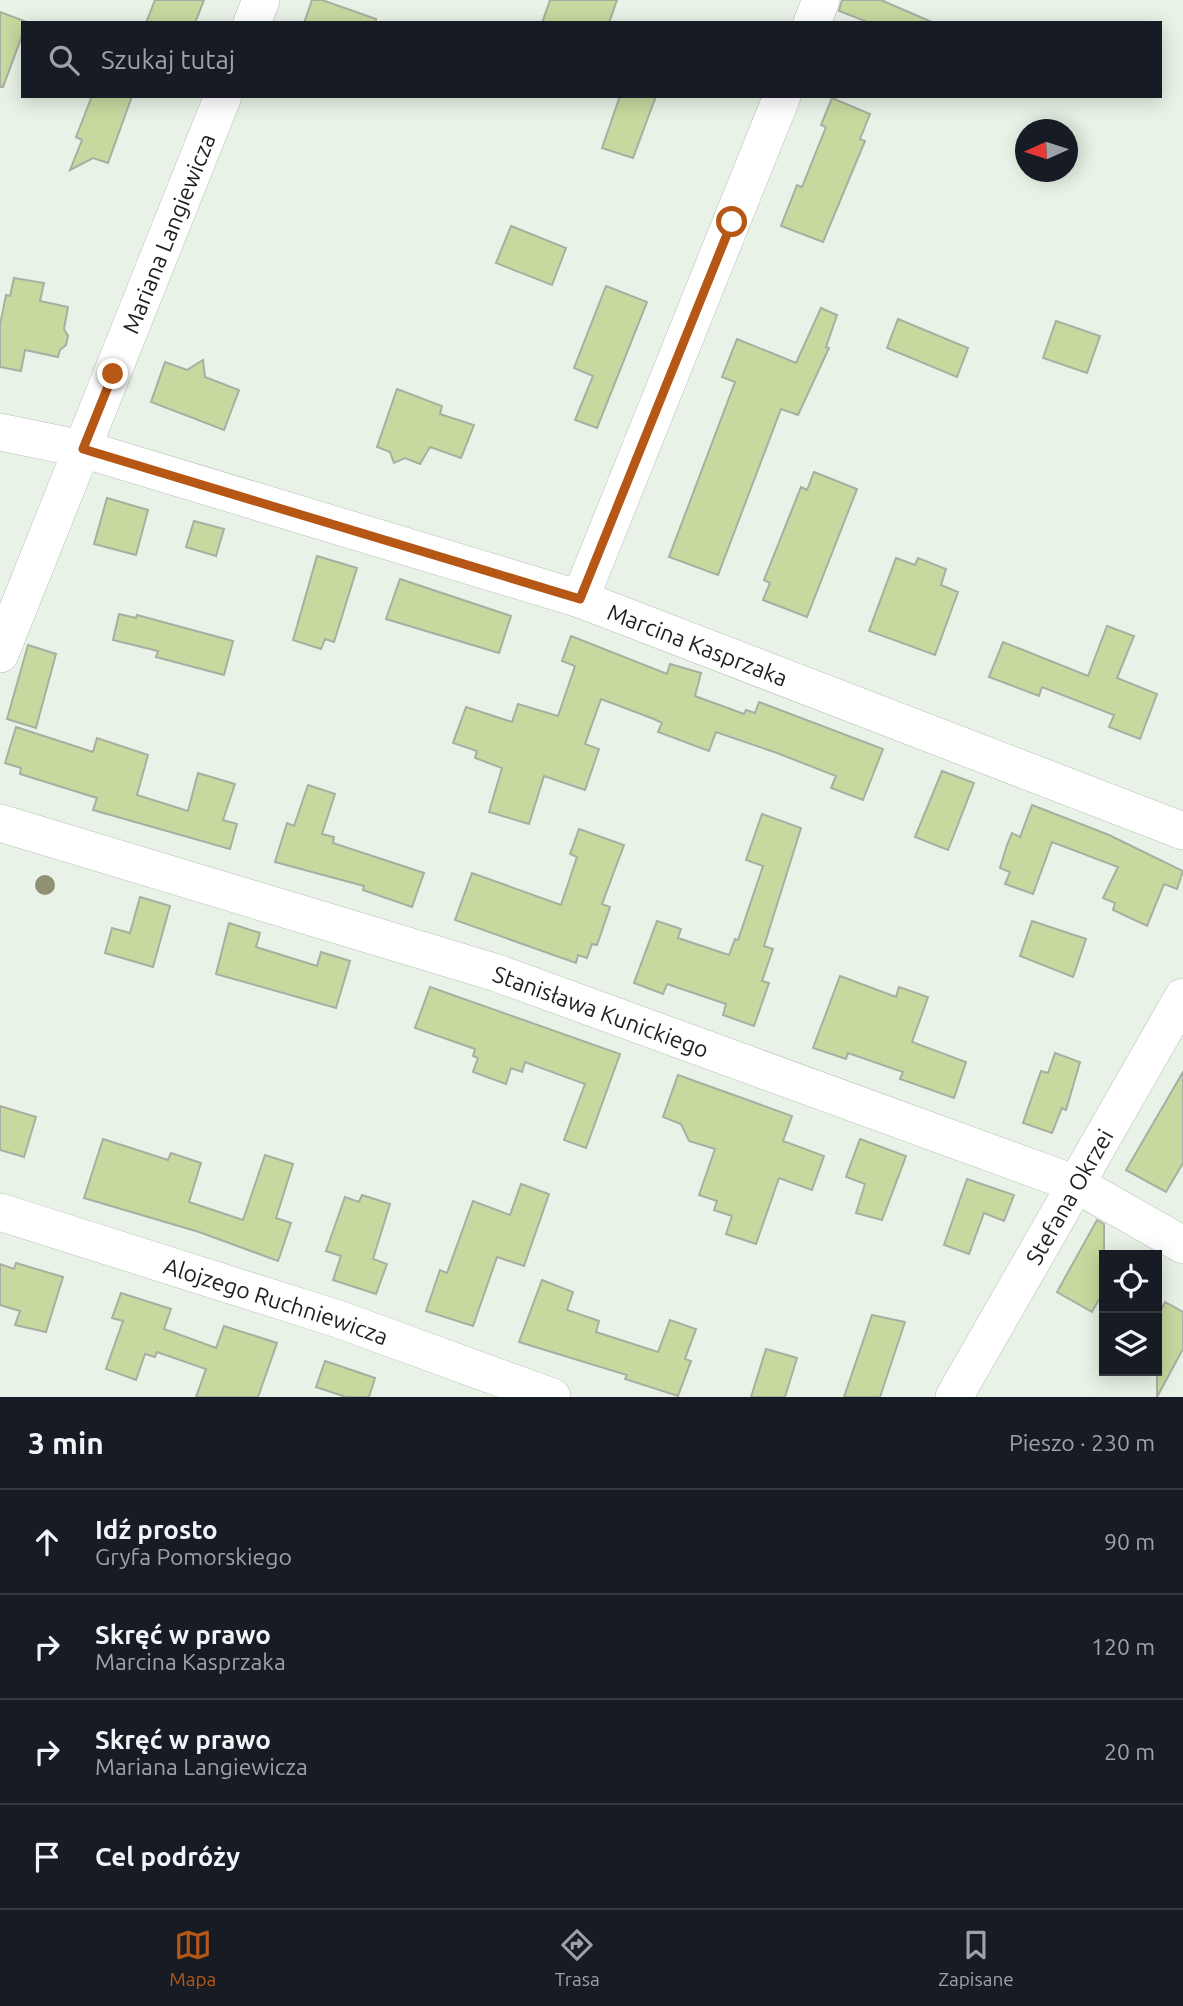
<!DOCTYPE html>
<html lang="pl">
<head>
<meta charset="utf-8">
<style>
  body { margin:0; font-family:Ubuntu,sans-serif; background:#20242c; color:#f1f3f6 }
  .controls { position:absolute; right:21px; bottom:21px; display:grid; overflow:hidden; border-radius:0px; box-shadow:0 4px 18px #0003 }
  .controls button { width:63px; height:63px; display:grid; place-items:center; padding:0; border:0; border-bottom:2px solid #363941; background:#171b24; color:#f1f3f6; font:35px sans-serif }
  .compass { position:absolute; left:1015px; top:119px; width:63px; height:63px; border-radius:50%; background:#171b24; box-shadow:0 4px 18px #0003; rotate:267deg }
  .stop { position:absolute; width:21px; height:21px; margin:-16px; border:5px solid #b75715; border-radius:50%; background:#fff }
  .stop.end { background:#b75715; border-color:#fff; box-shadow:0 2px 7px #0008 }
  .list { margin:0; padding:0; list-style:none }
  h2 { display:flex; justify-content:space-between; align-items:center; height:91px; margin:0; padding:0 28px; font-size:30px }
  h2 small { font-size:23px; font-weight:400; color:#9ea1a6 }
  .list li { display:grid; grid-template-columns:46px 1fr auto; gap:21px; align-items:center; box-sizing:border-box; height:105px; padding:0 28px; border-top:2px solid #363941 }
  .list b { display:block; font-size:26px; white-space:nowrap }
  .list p { margin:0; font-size:23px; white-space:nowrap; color:#9ea1a6 }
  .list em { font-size:23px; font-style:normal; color:#9ea1a6 }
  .icon { flex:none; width:38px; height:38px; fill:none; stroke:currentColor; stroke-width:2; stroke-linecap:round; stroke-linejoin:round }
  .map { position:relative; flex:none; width:1183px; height:1397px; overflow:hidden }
  .search { position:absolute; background:#171b24; box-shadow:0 4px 18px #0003; left:21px; right:21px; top:21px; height:77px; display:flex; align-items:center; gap:18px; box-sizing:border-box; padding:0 24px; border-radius:0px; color:#9ea1a6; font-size:26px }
  .sheet { height:511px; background:#171b24 }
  nav { display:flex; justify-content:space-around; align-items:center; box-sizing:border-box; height:98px; border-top:2px solid #363941; background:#171b24; font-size:19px; color:#9ea1a6 }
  nav a { display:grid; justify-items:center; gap:4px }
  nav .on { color:#b75715 }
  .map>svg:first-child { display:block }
  .building { fill:#c6da9f; stroke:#aaaea2; stroke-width:2 }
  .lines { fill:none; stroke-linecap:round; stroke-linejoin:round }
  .street-casing { stroke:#b7c1b6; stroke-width:38 }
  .street { stroke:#fff; stroke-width:37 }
  .tree { fill:#8f9172 }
  .route { stroke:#b75715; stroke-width:9 }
  .labels { text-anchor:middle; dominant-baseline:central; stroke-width:6; stroke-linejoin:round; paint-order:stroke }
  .street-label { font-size:23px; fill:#1d211d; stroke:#e8f2e6 }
</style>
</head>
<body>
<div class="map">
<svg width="1183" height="1397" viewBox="0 0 1183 1397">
  <rect width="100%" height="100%" fill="#e8f2e6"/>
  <path class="building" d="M155,0h49l-9,23h-49z
    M312,0h10l54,19v4h-72z
    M550,0h67l-8,23h-67z
    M842,0h39l53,23h-64l-31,-12z
    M0,12l27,10 -4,1v10l-20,54h-3z
    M92,96h40l-24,67 -15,-5 -23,12 12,-30 -6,-3z
    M620,96h36l-23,62 -31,-10z
    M832,98l38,16 -10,25 5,2 -42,101 -42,-16 16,-41 5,2 24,-60 -5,-2z
    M511,226l55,22 -14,37 -56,-22z
    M14,278l30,5 -4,18 28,6 -4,22 4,7 -2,9 -6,5 -2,7 -33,-7 -4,21 -21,-4v-42l6,-30 4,1z
    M606,286l41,16 -50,126 -22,-8 18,-44 -19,-8z
    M821,308l16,7 -11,32 3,1 -31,67 -17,-6 -63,166 -49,-18 66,-175 -13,-5 15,-38 59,24z
    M898,319l70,29 -11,29 -70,-29z
    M1056,321l44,15 -13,37 -44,-15z
    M203,360l2,17 34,13 -15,40 -73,-28 14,-40 22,8z
    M397,389l45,17 -2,8 34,11 -13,33 -31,-11 -10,17 -15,-6 -11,5 -4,-11 -13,-5z
    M814,472l43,17 -50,128 -44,-17 7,-17 -6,-3 37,-93 6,3z
    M107,498l41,12 -12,45 -42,-11z
    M194,521l30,8 -8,27 -30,-9z
    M317,556l40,12 -23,74 -9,-3 -4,10 -28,-9z
    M896,558l19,7 3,-7 28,11 -5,16 17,7 -23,63 -66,-24z
    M400,579l111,37 -12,37 -113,-34z
    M119,614l17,4 1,-3 96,26 -9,34 -68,-18 2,-6 -45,-11z
    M1107,626l27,10 -17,42 40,16 -17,45 -31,-12 5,-12 -72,-28 -3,9 -50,-19 14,-35 85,34z
    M571,636l96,38 3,-10 31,9 -6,23 49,18 2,-4 9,3 4,-11 124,47 -20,51 -32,-12 5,-12 -59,-23 -61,-21 -7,19 -51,-19 4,-9 -8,-4 -53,-20 -16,45 14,5 -14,41 -41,-14 -15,48 -40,-12 13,-44 -27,-10 2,-7 -24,-8 13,-36 46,15 6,-18 40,12 17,-50 -13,-5z
    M28,645l28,9 -20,74 -29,-9z
    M16,727l77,25 4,-14 51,17 -11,40 51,16 10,-38 37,11 -12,36 14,4 -7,25 -137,-39 4,-12 -77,-24 1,-6 -16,-5z
    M942,771l32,12 -26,67 -33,-13z
    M308,785l27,9 -13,40 12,3 -1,6 91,30 -12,34 -49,-17 1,-4 -89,-24 12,-39 7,3z
    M1032,805l77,30 74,36 -6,18 -13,-5 -17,42 -34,-16 2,-7 -12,-5 15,-31 -66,-25 -19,52 -28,-10 5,-12 -10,-4 7,-23 5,-12 8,4z
    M762,814l39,14 -37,118 9,3 -11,32 7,2 -15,43 -31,-11 3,-11 -59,-20 -4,10 -29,-11 23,-62 24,8 -3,9 51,17 6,-16 3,1 25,-74 -17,-6z
    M579,829l45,16 -22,59 8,3 -13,38 -5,-1 -5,14 -9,-3 -2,8 -121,-43 17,-47 89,32 16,-48 -7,-3z
    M140,897l30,9 -17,61 -48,-14 7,-25 18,5z
    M1032,921l54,18 -13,38 -53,-21z
    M229,923l31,10 -4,14 61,19 4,-14 29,9 -14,47 -120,-34z
    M840,976l56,21 3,-10 29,10 -16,45 54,20 -12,36 -54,-19 3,-7 -55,-19 -2,6 -33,-11z
    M430,987l190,67 -34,94 -22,-8 21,-56 -60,-22 -3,10 -11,-4 -5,16 -33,-12 5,-14 -5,-2 2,-7 -60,-21z
    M1055,1053l25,9 -14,48 -4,-2 -10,25 -29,-10 18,-52 7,2z
    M1183,1072v91l-17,29 -40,-22z
    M678,1075l114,41 -9,25 41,15 -12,34 -33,-12 -23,66 -30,-10 6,-18 -18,-6 3,-9 -18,-6 16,-46 -26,-8 -8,-17 -18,-7z
    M0,1106l36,11 -12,40 -24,-7z
    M103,1139l65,21 3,-7 30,10 -12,39 54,18 22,-65 28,9 -17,54 15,5 -13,38 -79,-29 -115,-34z
    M860,1139l46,17 -24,64 -26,-7 9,-29 -19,-7z
    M967,1179l47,16 -10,26 -20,-8 -15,41 -25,-9z
    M521,1184l28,10 -25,72 -27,-9 -24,69 -47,-15 14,-41 7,3 26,-72 37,14z
    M362,1195l28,9 -17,55 14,5 -11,30 -43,-14 8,-24 -15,-5 19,-54 14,5z
    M1097,1220l7,4v67l-12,21 -35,-20z
    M16,1263l47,14 -17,55 -31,-7 5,-14 -20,-6v-41l14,5z
    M542,1280l31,12 -6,18 32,11 -3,11 62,20 12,-32 26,9 -11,30 6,2 -13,35 -53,-17 2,-4 -108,-33z
    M121,1293l50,16 -7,20 52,19 8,-22 53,17 -19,54h-62l10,-28 -49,-17 -2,5 -10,-3 -9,26 -30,-11 17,-48 -11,-3z
    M1165,1302l18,10v37l-26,48v-80z
    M872,1315l33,7 -25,75h-36z
    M766,1349l31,9 -12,39h-34z
    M325,1361l50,17 -6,19h-23l-30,-10z"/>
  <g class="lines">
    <g class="street-casing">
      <g id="street">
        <path d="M252,23l9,-23"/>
        <path d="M812,23l9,-23"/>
        <path id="s1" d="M0,432l83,17 497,150 603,232"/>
        <path d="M580,599l202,-503"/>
        <path id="s2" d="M0,654l223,-558"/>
        <path id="s3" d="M0,823l497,150 579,211 107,61"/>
        <path id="s4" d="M0,1212l338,107 214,78"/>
        <path id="s5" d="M954,1397l229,-400"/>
      </g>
    </g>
    <use href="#street" class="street"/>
  </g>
  <circle class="tree" cx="45" cy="885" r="10"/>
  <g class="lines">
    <path class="route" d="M113,374l-30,75 497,150 152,-377"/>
  </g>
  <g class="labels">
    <g class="street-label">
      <text stroke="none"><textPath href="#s2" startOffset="453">Mariana Langiewicza</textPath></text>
      <text stroke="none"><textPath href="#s1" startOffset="730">Marcina Kasprzaka</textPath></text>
      <text stroke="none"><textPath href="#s3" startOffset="630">Stanisława Kunickiego</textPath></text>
      <text stroke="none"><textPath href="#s5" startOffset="231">Stefana Okrzei</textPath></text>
      <text stroke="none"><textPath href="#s4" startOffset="290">Alojzego Ruchniewicza</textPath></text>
    </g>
  </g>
</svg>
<div class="controls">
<button><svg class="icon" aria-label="locate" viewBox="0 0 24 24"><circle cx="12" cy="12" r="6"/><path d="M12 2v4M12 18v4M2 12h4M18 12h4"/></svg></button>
<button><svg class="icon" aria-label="layers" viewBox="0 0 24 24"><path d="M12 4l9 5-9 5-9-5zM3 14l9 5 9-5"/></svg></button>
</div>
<svg class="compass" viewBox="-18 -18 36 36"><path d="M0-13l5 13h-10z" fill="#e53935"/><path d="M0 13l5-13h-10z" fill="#9ea1a6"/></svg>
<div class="stop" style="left:732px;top:222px"></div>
<div class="stop end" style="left:113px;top:374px"></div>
<div class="search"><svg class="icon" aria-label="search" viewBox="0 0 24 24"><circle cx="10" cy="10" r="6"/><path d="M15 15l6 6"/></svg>Szukaj tutaj</div>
</div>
<section class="sheet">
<h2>3 min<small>Pieszo · 230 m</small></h2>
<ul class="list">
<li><svg class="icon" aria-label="ahead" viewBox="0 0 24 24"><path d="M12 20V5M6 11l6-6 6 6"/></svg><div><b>Idź prosto</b><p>Gryfa Pomorskiego</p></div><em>90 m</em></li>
<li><svg class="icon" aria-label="right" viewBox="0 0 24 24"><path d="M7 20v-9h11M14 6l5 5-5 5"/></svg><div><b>Skręć w prawo</b><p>Marcina Kasprzaka</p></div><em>120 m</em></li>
<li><svg class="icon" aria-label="right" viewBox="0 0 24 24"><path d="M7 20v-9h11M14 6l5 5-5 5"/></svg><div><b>Skręć w prawo</b><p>Mariana Langiewicza</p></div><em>20 m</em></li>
<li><svg class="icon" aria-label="arrive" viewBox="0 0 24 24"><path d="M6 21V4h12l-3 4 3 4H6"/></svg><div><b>Cel podróży</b></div></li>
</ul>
</section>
<nav>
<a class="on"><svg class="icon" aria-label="map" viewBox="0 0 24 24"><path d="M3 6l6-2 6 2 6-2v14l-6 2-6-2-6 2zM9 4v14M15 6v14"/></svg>Mapa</a>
<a><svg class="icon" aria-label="directions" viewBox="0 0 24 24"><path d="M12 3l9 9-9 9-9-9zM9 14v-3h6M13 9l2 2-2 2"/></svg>Trasa</a>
<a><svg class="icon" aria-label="saved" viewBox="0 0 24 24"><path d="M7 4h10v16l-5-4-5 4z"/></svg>Zapisane</a>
</nav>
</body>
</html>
